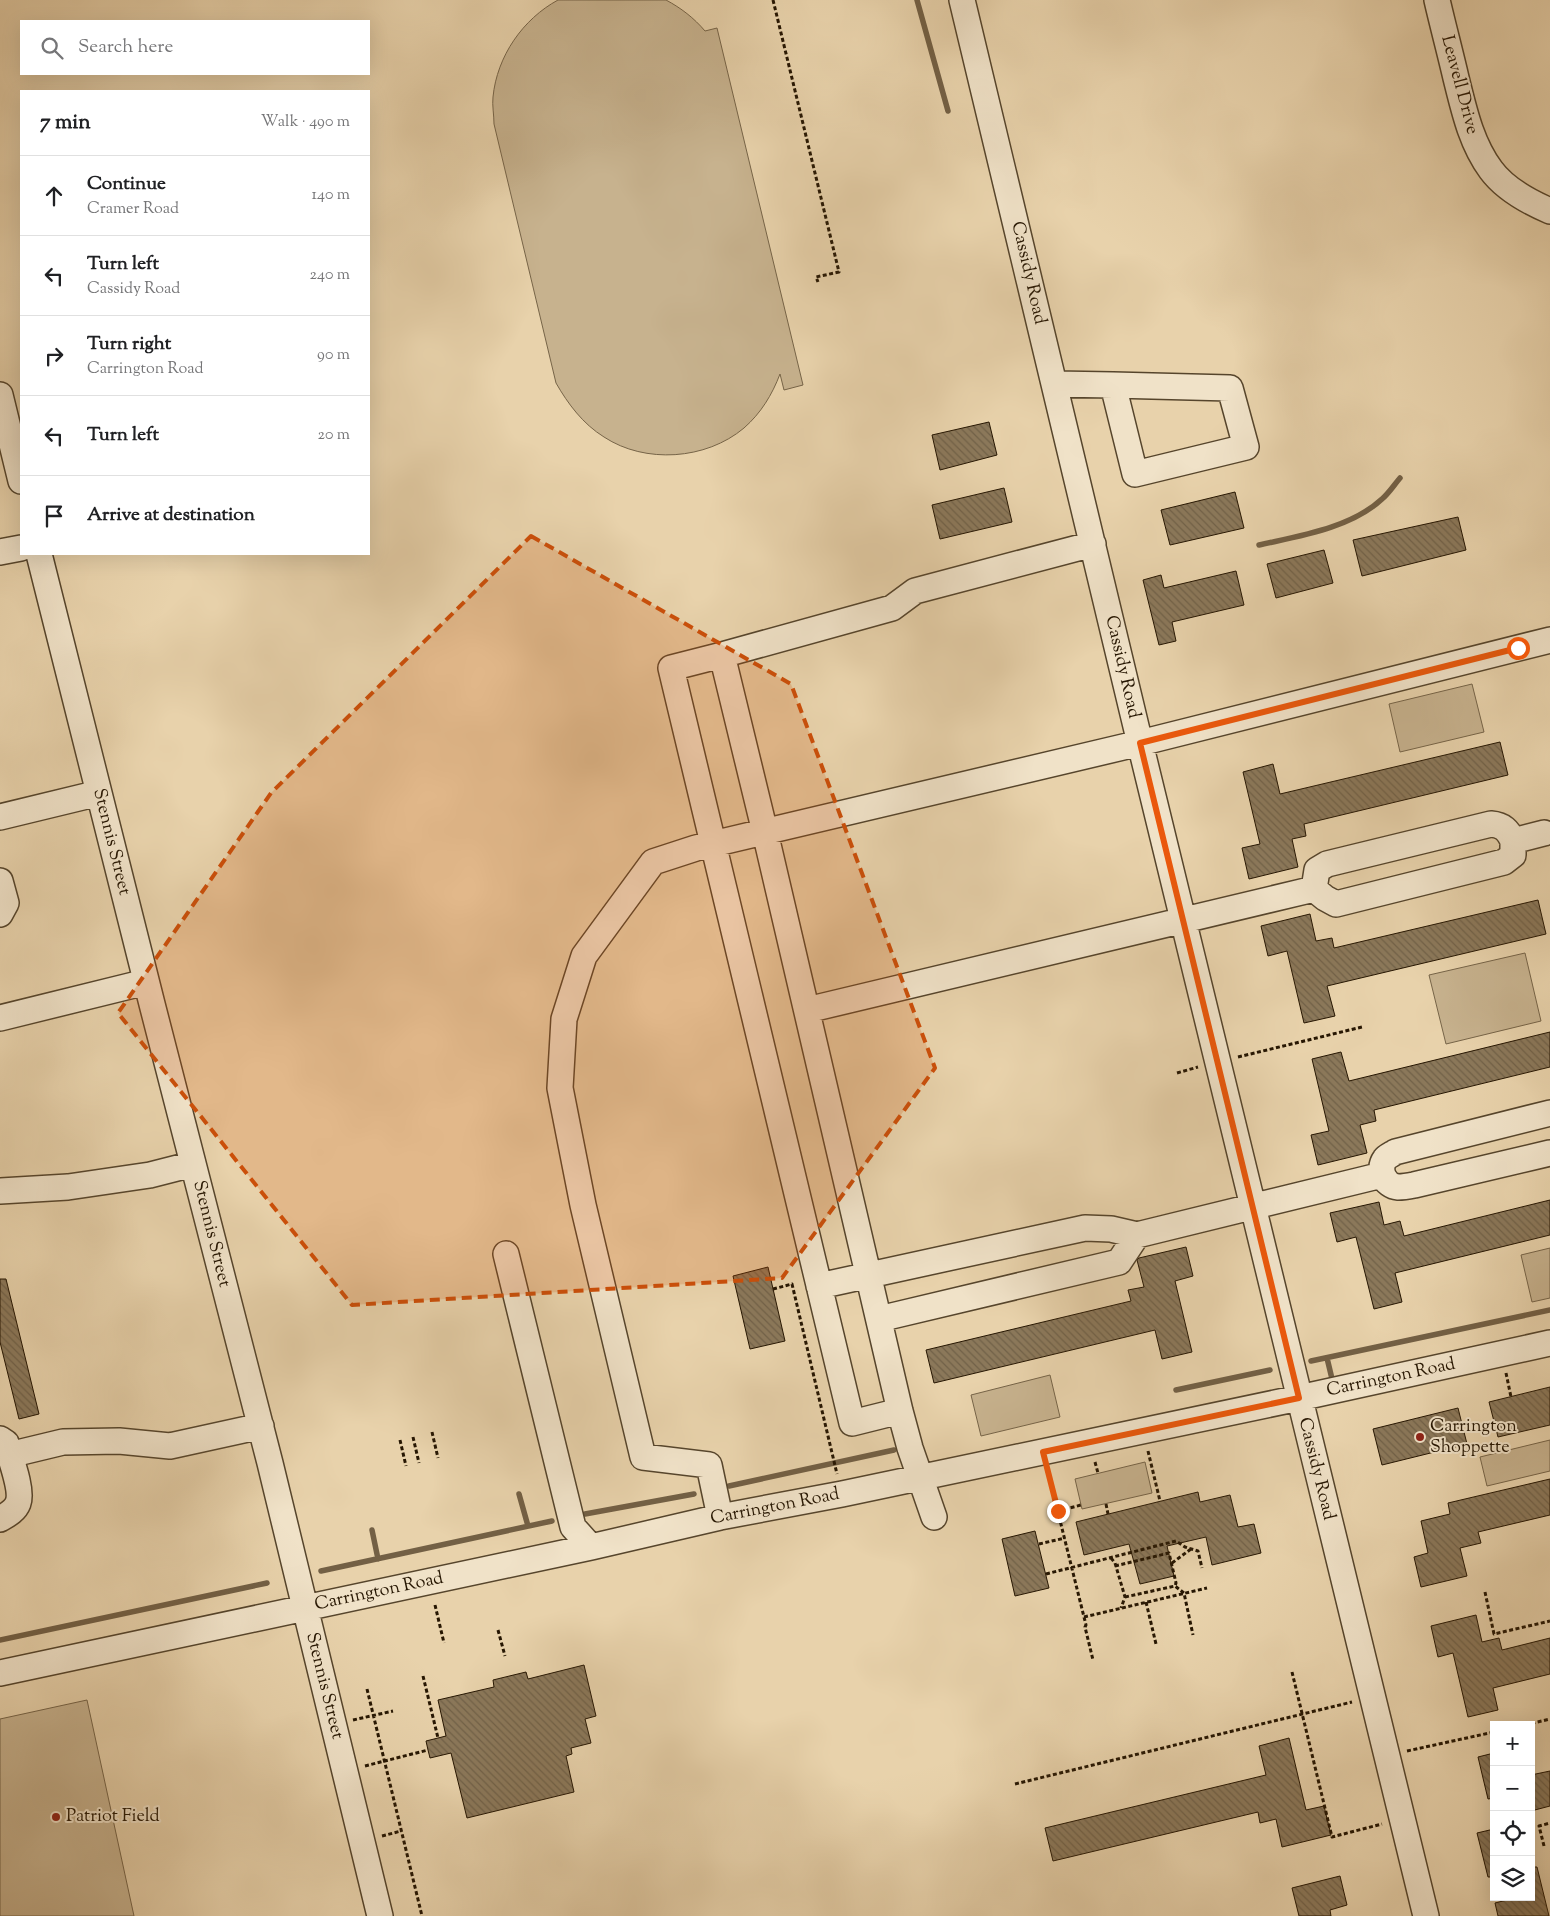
<!DOCTYPE html>
<html lang="en">
<head>
<meta charset="utf-8">
<style>
  body { margin:0; font-family:"Sorts Mill Goudy",serif; background:#f2f2f2; color:#202124 }
  .controls { position:absolute; right:15px; bottom:15px; display:grid; overflow:hidden; border-radius:0px; box-shadow:0 5px 20px #0002 }
  .controls button { width:45px; height:45px; display:grid; place-items:center; padding:0; border:0; border-bottom:1px solid #e0e0e0; background:#fff; color:#202124; font:25px sans-serif }
  .stop { position:absolute; width:15px; height:15px; margin:-11px; border:4px solid #ea580c; border-radius:50%; background:#fff }
  .stop.end { background:#ea580c; border-color:#fff; box-shadow:0 1px 5px #0008 }
  .list { margin:0; padding:0; list-style:none }
  h2 { display:flex; justify-content:space-between; align-items:center; height:65px; margin:0; padding:0 20px; font-size:21px }
  h2 small { font-size:16px; font-weight:400; color:#757577 }
  .list li { display:grid; grid-template-columns:32px 1fr auto; gap:15px; align-items:center; box-sizing:border-box; height:80px; padding:0 20px; border-top:1px solid #e0e0e0 }
  .list b { display:block; font-size:19px; white-space:nowrap }
  .list p { margin:0; font-size:16px; white-space:nowrap; color:#757577 }
  .list em { font-size:16px; font-style:normal; color:#757577 }
  .icon { flex:none; width:28px; height:28px; fill:none; stroke:currentColor; stroke-width:2; stroke-linecap:round; stroke-linejoin:round }
  .map { position:relative; flex:none; width:1550px; height:1916px; overflow:hidden }
  .search { position:absolute; background:#fff; box-shadow:0 5px 20px #0002; left:20px; top:20px; width:350px; height:55px; display:flex; align-items:center; gap:12px; box-sizing:border-box; padding:0 18px; border-radius:0px; color:#757577; font-size:19px }
  .panel { position:absolute; background:#fff; box-shadow:0 5px 20px #0002; left:20px; top:90px; width:350px; height:465px; border-radius:0px }
  .map>svg:first-child { display:block }
  .green { fill:#c7b28e; stroke:#766448 }
  .lines { fill:none; stroke-linecap:round; stroke-linejoin:round }
  .stream { stroke:#736045; stroke-width:5.5 }
  .building { fill:url(#building-back-hatch); stroke:#261602 }
  .minor-casing { stroke:#56452c; stroke-width:28 }
  .path { stroke:#261602; stroke-width:3; stroke-dasharray:4 2.5; stroke-linecap:butt }
  .minor { stroke:#f0e2c8; stroke-width:25 }
  .route { stroke:#ea580c; stroke-width:6 }
  .marked { fill:#cb4f0a; fill-opacity:0.2; stroke:#cb4f0a; stroke-width:4; stroke-dasharray:10 6; stroke-linejoin:round }
  .poi-dot { fill:#8f2418; stroke:#f0e2c8; stroke-width:2 }
  .labels { text-anchor:middle; dominant-baseline:central; stroke-width:4; stroke-linejoin:round; paint-order:stroke }
  .street-label { font-size:18px; fill:#261602; stroke:#f0e2c8 }
  .poi-label { font-size:18px; fill:#261602; stroke:#f0e2c8; text-anchor:start }
</style>
</head>
<body>
<div class="map">
<svg width="1550" height="1916" viewBox="0 0 1550 1916">
  <defs>
    <pattern id="building-back-hatch" width="6" height="6" patternUnits="userSpaceOnUse" patternTransform="scale(1.25)"><rect width="6" height="6" fill="#8b785a"/><path d="M-1 5l2 2M0 0l6 6M5-1l2 2" fill="none" stroke="#716148"/></pattern>
  </defs>
  <rect width="100%" height="100%" fill="#e8d2ab"/>
  <filter id="stains"><feTurbulence type="fractalNoise" baseFrequency=".004" numOctaves="4"/><feColorMatrix values="0 0 0 0 .2 0 0 0 0 .09 0 0 0 0 .02 0 0 0 .5 -.17"/></filter>
  <radialGradient id="worn" r=".72"><stop offset=".6" stop-color="#630" stop-opacity="0"/><stop offset="1" stop-color="#630" stop-opacity=".3"/></radialGradient>
  <path class="green" d="M558,0h108c15,8 28,18 39,31l12,-3 86,357 -19,5 -4,-16c-8,21 -19,39 -36,54 -38,32 -99,36 -140,9 -21,-13 -36,-33 -48,-54l-62,-259c0,-9 -2,-19 -1,-27 4,-41 30,-78 65,-97z
    M1472,684l12,48 -84,20 -11,-48z
    M1525,953l16,68 -95,23 -17,-69z
    M1550,1248v50l-18,4 -11,-47z
    M1050,1375l10,42 -79,19 -10,-41z
    M1550,1440v31l-63,15 -7,-29z
    M1145,1462l7,31 -70,16 -7,-30z
    M87,1700l47,216h-134v-197z"/>
  <g class="lines">
    <path class="stream" d="M917,0l31,111
      M1259,545c40,-9 92,-17 123,-46 7,-6 12,-14 18,-21
      M1327,1358l6,25
      M1311,1361l239,-51
      M1176,1390l94,-20
      M729,1486l165,-36
      M519,1494l9,32
      M585,1514l109,-20
      M372,1530l6,29
      M321,1571l231,-50
      M0,1640l267,-57"/>
  </g>
  <path class="building" d="M989,422l8,33 -57,15 -8,-35z
    M1004,488l8,34 -72,17 -8,-34z
    M1235,492l9,36 -74,17 -9,-35z
    M1458,517l8,33 -104,26 -9,-36z
    M1324,550l9,33 -57,15 -9,-34z
    M1236,571l8,34 -72,17 4,19 -17,4 -16,-65 18,-5 3,13z
    M1500,742l8,33 -204,49 2,12 -14,3 6,28 -49,12 -7,-31 18,-4 -17,-72 30,-8 7,30z
    M1538,900l8,34 -219,52 8,30 -31,7 -17,-72 -19,5 -7,-30 49,-12 6,27 16,-3 2,10z
    M1550,1032v35l-176,43 2,11 -16,4 7,28 -49,12 -7,-30 18,-4 -17,-72 29,-7 8,29z
    M1550,1200v35l-155,38 7,29 -28,7 -18,-72 -19,5 -7,-29 49,-11 5,23 16,-4 4,15z
    M1186,1247l7,29 -18,5 17,71 -30,7 -7,-29 -221,53 -8,-33 205,-49 -3,-11 16,-3 -7,-27 2,-2z
    M768,1267l17,74 -35,8 -17,-73z
    M0,1279h6l33,135 -20,5 -19,-77z
    M1550,1387v38l-52,12 -9,-35z
    M1458,1408l9,36 -85,21 -9,-36z
    M1550,1479v36l-72,17 3,11 -21,5 7,28 -46,11 -7,-30 14,-4 -7,-32 29,-7 -2,-11z
    M1198,1492l2,10 30,-7 8,32 16,-3 7,29 -49,12 -6,-28 -39,9 7,30 -34,8 -11,-40 -45,11 -8,-33z
    M1035,1531l14,57 -34,8 -13,-57z
    M1476,1615l6,27 17,-4 3,12 48,-12v36l-57,14 5,22 -30,7 -15,-64 -15,4 -7,-31z
    M584,1665l12,51 -11,3 6,24 -20,5 1,6 -6,2 8,36 -107,26 -16,-65 -21,5 -2,-8 -2,-9 20,-5 -8,-36 56,-13 -1,-7 33,-8 2,7z
    M1289,1738l17,72 18,-4 7,29 -49,12 -6,-28 -16,4 -2,-11 -205,49 -8,-33 221,-53 -7,-29z
    M1494,1753v45l-6,1 -10,-42z
    M1550,1771v35l-19,5v-36z
    M1494,1829v48h-6l-11,-44z
    M1531,1867h6l12,49h-51l-3,-13 24,-6h12z
    M1340,1876l7,29 -17,5 1,6h-32l-7,-28z"/>
  <g class="lines">
    <g class="minor-casing">
      <path id="minor" d="M962,0l178,743 286,1173
        M1437,0c6,26 13,52 19,78 8,32 15,65 35,92 14,19 38,32 59,41
        M1055,384l58,1 22,89 111,-27 -16,-59 -117,-3
        M0,395l21,86
        M0,552l21,-4
        M39,554l113,450 118,459 110,453
        M722,655l170,-47 23,-17 178,-47
        M0,817l99,-24
        M1513,841c-5,-11 -10,-16 -22,-17l-164,40 -10,6 -3,19 11,9 11,6 168,-42 9,-7v-14l31,-8
        M0,881l6,22 -6,11
        M807,1010l507,-121
        M0,1018l146,-36
        M1550,1113l-155,39c-2,2 -8,4 -10,7 -8,11 0,27 13,28 5,0 11,-1 16,-2l136,-32
        M0,1191l68,-4 82,-12 43,-11
        M1137,1235l245,-60
        M506,1254l67,273 18,20
        M819,1286l266,-58 26,1 26,6 -18,27 -240,57
        M900,1411l-48,12 -181,-755 51,-13 43,177 135,579 10,37 24,69
        M0,1439l6,4c4,14 17,47 12,60 -3,8 -11,12 -18,16
        M9,1455l54,-13 56,-1 51,5 91,-20
        M720,1517l-11,-52 -66,-8 -60,-252 -23,-117 4,-69 20,-63 69,-94 43,-14 444,-105 410,-103
        M0,1673l591,-126 129,-30 122,-23 457,-96 251,-55"/>
    </g>
    <path class="path" d="M773,0l66,272 -23,5 2,5
      M1238,1057l124,-30
      M1177,1073l21,-6
      M773,1289l19,-5 45,190
      M1506,1373l5,24
      M432,1432l6,26
      M413,1437l6,26
      M400,1440l6,26
      M1148,1451l12,50
      M1095,1462l3,11
      M1048,1472l36,145 2,8 -1,2 8,33
      M1106,1504l2,10
      M1058,1511l23,-6
      M1039,1544l26,-6
      M1111,1558l4,5 10,34 -4,11
      M1172,1563l19,-14
      M1115,1566l54,-13 7,30 -1,3
      M1046,1574l130,-33 9,6 13,4 4,17
      M1485,1592l9,42 56,-13
      M1125,1597l50,-11 9,7 9,42
      M1146,1602l10,42
      M435,1605l9,38
      M1084,1617l123,-29
      M498,1630l7,26
      M1292,1672l40,165 50,-13
      M423,1676l15,62
      M367,1689l55,227
      M353,1720l40,-9
      M1525,1725l25,-6
      M1407,1751l87,-19
      M365,1766l63,-16
      M1015,1784l337,-82
      M382,1836l19,-5
      M1544,1846l-5,-20 11,-3"/>
    <use href="#minor" class="minor"/>
  </g>
  <g class="lines">
    <path class="route" d="M1058,1511l-15,-59 256,-54 -159,-655 378,-95"/>
  </g>
  <path class="marked" d="M531,536l260,148 144,384 -153,210 -430,27 -234,-292 153,-220z"/>
  <g class="poi-dot">
    <circle cx="1420" cy="1437" r="5"/>
    <circle cx="56" cy="1817" r="5"/>
  </g>
  <g class="labels">
    <g class="street-label">
      <text transform="translate(1459 85) rotate(75)">Leavell Drive</text>
      <text transform="translate(1028 273) rotate(77)">Cassidy Road</text>
      <text transform="translate(1122 667) rotate(77)">Cassidy Road</text>
      <text transform="translate(111 842) rotate(76)">Stennis Street</text>
      <text transform="translate(211 1234) rotate(76)">Stennis Street</text>
      <text transform="translate(1391 1378) rotate(-12)">Carrington Road</text>
      <text transform="translate(1316 1469) rotate(76)">Cassidy Road</text>
      <text transform="translate(775 1507) rotate(-11)">Carrington Road</text>
      <text transform="translate(379 1592) rotate(-12)">Carrington Road</text>
      <text transform="translate(324 1686) rotate(76)">Stennis Street</text>
    </g>
    <g class="poi-label">
      <text x="1430" y="1427">Carrington<tspan x="1430" dy="21">Shoppette</tspan></text>
      <text x="66" y="1817">Patriot Field</text>
    </g>
  </g>
  <rect width="100%" height="100%" filter="url(#stains)"/>
  <rect width="100%" height="100%" fill="url(#worn)"/>
</svg>
<div class="controls">
<button>+</button>
<button>−</button>
<button><svg class="icon" aria-label="locate" viewBox="0 0 24 24"><circle cx="12" cy="12" r="6"/><path d="M12 2v4M12 18v4M2 12h4M18 12h4"/></svg></button>
<button><svg class="icon" aria-label="layers" viewBox="0 0 24 24"><path d="M12 4l9 5-9 5-9-5zM3 14l9 5 9-5"/></svg></button>
</div>
<div class="stop" style="left:1518px;top:648px"></div>
<div class="stop end" style="left:1058px;top:1511px"></div>
<div class="search"><svg class="icon" aria-label="search" viewBox="0 0 24 24"><circle cx="10" cy="10" r="6"/><path d="M15 15l6 6"/></svg>Search here</div>
<section class="panel">
<h2>7 min<small>Walk · 490 m</small></h2>
<ul class="list">
<li><svg class="icon" aria-label="ahead" viewBox="0 0 24 24"><path d="M12 20V5M6 11l6-6 6 6"/></svg><div><b>Continue</b><p>Cramer Road</p></div><em>140 m</em></li>
<li><svg class="icon" aria-label="left" viewBox="0 0 24 24"><path d="M17 20v-9H6M10 6l-5 5 5 5"/></svg><div><b>Turn left</b><p>Cassidy Road</p></div><em>240 m</em></li>
<li><svg class="icon" aria-label="right" viewBox="0 0 24 24"><path d="M7 20v-9h11M14 6l5 5-5 5"/></svg><div><b>Turn right</b><p>Carrington Road</p></div><em>90 m</em></li>
<li><svg class="icon" aria-label="left" viewBox="0 0 24 24"><path d="M17 20v-9H6M10 6l-5 5 5 5"/></svg><div><b>Turn left</b></div><em>20 m</em></li>
<li><svg class="icon" aria-label="arrive" viewBox="0 0 24 24"><path d="M6 21V4h12l-3 4 3 4H6"/></svg><div><b>Arrive at destination</b></div></li>
</ul>
</section>
</div>
</body>
</html>
